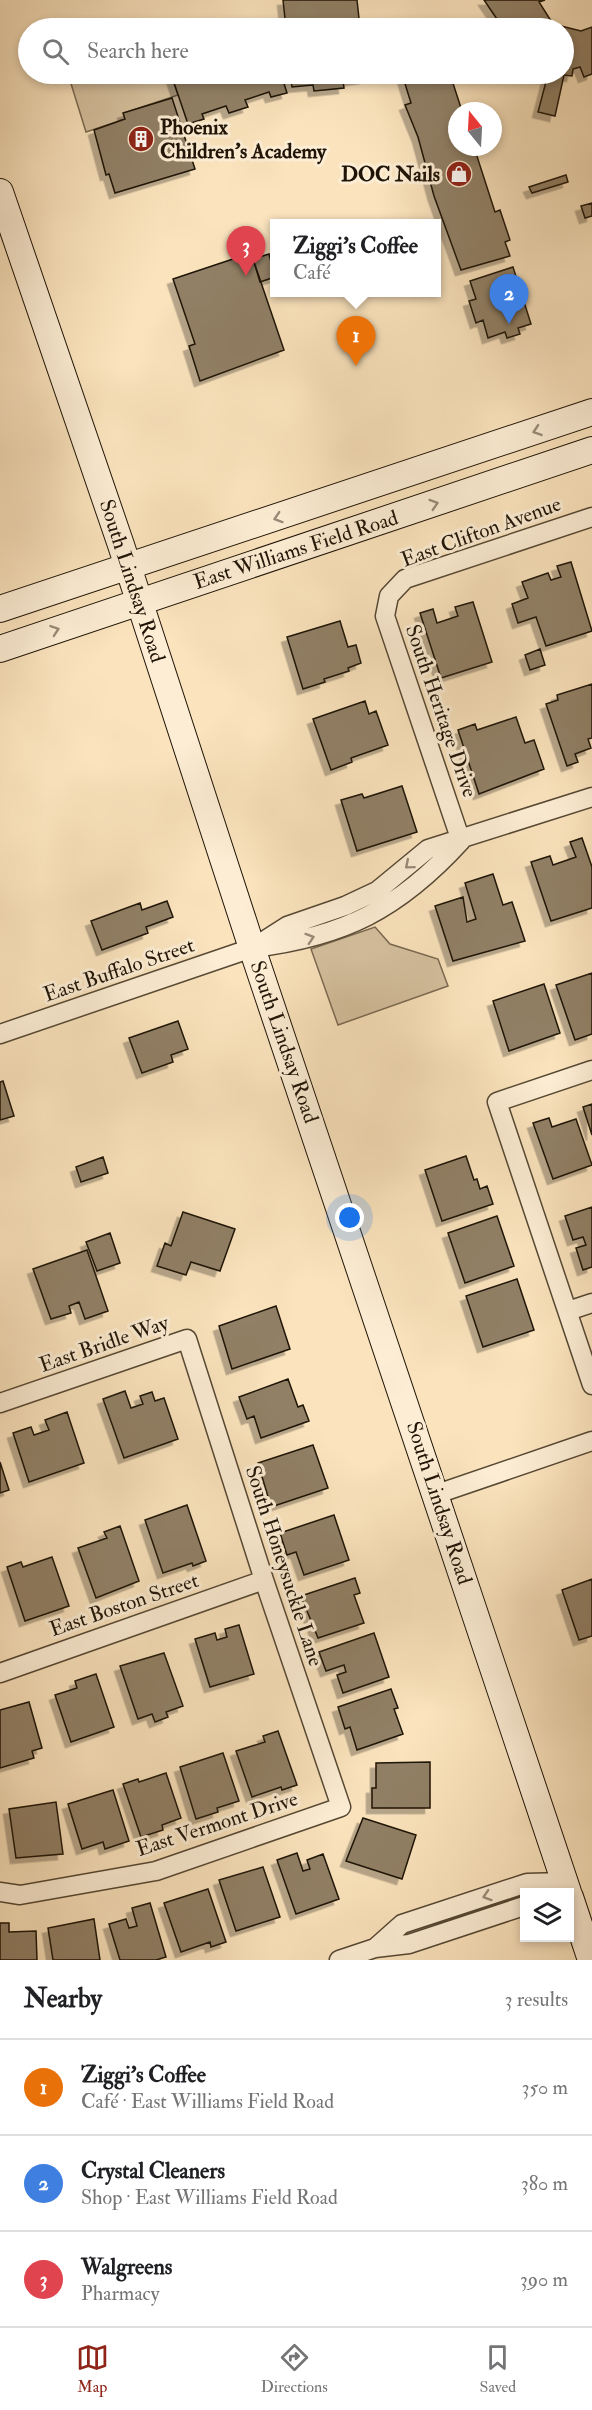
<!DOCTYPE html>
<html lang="en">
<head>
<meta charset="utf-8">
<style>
  body { margin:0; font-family:"IM FELL Double Pica",serif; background:#f2f2f2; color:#202124 }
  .controls { position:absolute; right:18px; bottom:18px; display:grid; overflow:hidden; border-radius:0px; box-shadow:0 3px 9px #0003 }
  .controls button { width:54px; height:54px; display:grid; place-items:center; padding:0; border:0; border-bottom:2px solid #e0e0e0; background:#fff; color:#202124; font:30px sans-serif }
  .compass { position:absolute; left:448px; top:102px; width:54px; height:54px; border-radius:50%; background:#fff; box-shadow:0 3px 9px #0003; rotate:342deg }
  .you { position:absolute; left:350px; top:1218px; width:21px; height:21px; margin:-15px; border:4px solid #fff; border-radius:50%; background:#1a73e8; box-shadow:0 0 0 9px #1a73e833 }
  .badge { display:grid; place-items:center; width:39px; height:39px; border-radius:50%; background:#8f2418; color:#fff; font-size:20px; font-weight:700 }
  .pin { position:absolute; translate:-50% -50px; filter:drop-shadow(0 2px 3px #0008) }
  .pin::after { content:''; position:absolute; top:32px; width:21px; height:18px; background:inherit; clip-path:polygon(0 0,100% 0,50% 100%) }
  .popup { position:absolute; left:270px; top:219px; width:171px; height:78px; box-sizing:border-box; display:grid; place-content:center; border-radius:0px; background:#fff; filter:drop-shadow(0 2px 4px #0005); font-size:20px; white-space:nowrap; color:#757577 }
  .popup b { font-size:22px; color:#202124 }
  .popup::after { content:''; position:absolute; left:50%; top:100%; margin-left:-12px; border:12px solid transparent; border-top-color:#fff }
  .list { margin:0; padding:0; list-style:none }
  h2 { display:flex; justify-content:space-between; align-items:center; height:78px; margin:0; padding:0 24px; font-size:26px }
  h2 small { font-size:20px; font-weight:400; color:#757577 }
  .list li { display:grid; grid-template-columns:39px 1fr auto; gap:18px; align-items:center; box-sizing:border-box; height:96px; padding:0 24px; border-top:2px solid #e0e0e0 }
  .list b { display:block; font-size:22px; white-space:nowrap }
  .list p { margin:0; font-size:20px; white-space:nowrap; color:#757577 }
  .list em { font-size:20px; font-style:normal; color:#757577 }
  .icon { flex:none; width:33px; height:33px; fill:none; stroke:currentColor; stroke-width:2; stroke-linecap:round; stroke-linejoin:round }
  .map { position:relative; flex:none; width:592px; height:1960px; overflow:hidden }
  .search { position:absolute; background:#fff; box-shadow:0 3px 9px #0003; left:18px; right:18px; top:18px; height:66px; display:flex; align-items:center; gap:15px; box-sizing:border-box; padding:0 21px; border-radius:33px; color:#757577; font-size:22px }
  .sheet { height:366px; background:#fff }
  nav { display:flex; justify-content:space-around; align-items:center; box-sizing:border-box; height:84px; border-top:2px solid #e0e0e0; background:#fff; font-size:16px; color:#757577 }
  nav a { display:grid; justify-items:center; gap:3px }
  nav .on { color:#8f2418 }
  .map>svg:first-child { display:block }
  .green { fill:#d5c09e; stroke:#7a6a52; stroke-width:1.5 }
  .building { fill:#918066; stroke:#1f1407; stroke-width:1.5; filter:url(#shadow) }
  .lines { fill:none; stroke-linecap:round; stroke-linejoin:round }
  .street-casing { stroke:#564834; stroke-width:21 }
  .secondary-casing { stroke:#1f1407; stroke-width:28 }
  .street { stroke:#fcedd4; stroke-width:18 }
  .secondary { stroke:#fcedd4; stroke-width:26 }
  .oneway { stroke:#998b78 }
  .labels { text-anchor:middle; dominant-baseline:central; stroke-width:6; stroke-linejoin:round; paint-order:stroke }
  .poi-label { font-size:21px; font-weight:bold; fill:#1f1407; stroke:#fcedd4; text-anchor:start }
  .street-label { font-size:21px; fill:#1f1407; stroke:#fcedd4 }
</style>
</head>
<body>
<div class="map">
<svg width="592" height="1960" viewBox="0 0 592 1960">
  <defs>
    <filter id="shadow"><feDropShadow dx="-5.5" dy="5.5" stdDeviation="0" flood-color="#0004"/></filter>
  </defs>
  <rect width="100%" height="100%" fill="#fae3bd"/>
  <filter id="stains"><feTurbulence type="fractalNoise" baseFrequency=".00333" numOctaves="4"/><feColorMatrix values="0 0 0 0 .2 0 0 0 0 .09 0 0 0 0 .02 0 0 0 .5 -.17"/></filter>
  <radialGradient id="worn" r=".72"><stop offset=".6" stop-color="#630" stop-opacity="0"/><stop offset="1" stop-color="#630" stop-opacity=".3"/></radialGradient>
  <path class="green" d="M68,74h103l7,21 -54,18 1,6 -39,13z
    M375,927l15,17 48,15 10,27 -110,39 -27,-76z"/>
  <path class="building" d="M283,0h74l3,28h-74z
    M484,0h61l-6,2 14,22 28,7 11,-4v47l-8,3 -4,-10 -7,2 -1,7 -8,-1 -9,41 -17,-4 10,-38h16v-46h-61z
    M171,74h110l6,19 -16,4 -2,-5 -24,8 3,7 -19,6 -3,-7 -24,8 2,5 -16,5z
    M290,74h75v4l-22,3 1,7 -30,3 -1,-6 -21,2z
    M402,74h48l12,37h-5v36h17l21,65 5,-2 10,30 -5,2 5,14 -49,14 -27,-74 -16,-59 -13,-32 6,-2z
    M172,98l23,71 -80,24 -6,-19 -3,1 -12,-45 31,-11 -2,-6z
    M566,175l2,7 -36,11 -3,-6z
    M592,203v13l-7,2 -4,-12z
    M251,253l33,97 -84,31 -11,-35 6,-2 -22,-65z
    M269,254l6,23 -15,5 -7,-23z
    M513,267l18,57 -13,4 2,6 -13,4 -2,-6 -17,6 -5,-18 -7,3 -7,-22 7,-2 -6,-18z
    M571,562l21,69 -46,15 -10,-29 -18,6 -6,-19 16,-6 -6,-16 26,-9 3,7 10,-3 -4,-11z
    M473,602l19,60 -51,16 -21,-65 13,-4 4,14 21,-7 -3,-9z
    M340,621l8,26 8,-2 5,18 -13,5 1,3 -25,8 1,3 -22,7 -16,-52z
    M540,649l5,16 -15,5 -5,-15z
    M592,684v54l-4,1 3,9 -16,6 3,8 -11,4 -21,-62 12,-4 -1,-5z
    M365,701l4,13 7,-3 12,34 -37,13 1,4 -21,8 -18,-51z
    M516,717l9,26 9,-3 10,29 -65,25 -21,-64 17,-6 2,6z
    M402,786l15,46 -60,19 -16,-51 21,-6 2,4z
    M582,838l10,29v41l-41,13 -20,-59 19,-6 3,9 23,-8 -6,-15z
    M493,874l10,31 9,-3 13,39 -72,20 -18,-55 28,-9 4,25 9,-3 -11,-36z
    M167,901l6,16 -27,10 2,6 -46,17 -11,-29 49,-18 2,7z
    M592,973v61l-17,6 -19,-55z
    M544,984l16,49 -51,18 -16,-50z
    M178,1021l10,28 -17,6 2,7 -31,11 -13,-35z
    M3,1081l11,35 -14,4v-38z
    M592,1104v31l-9,-28z
    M549,1118l3,9 24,-8 16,46 -39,14 -20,-56z
    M466,1156l8,24 3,-1 3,10 7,-3 6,18 -51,17 -17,-51z
    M103,1157l5,16 -27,9 -5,-15z
    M592,1207v60l-9,3 -7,-22 10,-3 -3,-8 -10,3 -8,-24z
    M183,1212l52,17 -15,42 -29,-9 -5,13 -29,-9 8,-23 6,3z
    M497,1216l17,50 -49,17 -17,-50z
    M110,1233l10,30 -23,8 -11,-29z
    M87,1250l21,61 -23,8 -6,-17 -10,4 2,7 -20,6 -18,-50z
    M517,1279l17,51 -51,17 -17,-51z
    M276,1306l14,43 -58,20 -13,-43z
    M288,1379l10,28 5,-2 6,16 -48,17 -7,-22 -7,3 -8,-22z
    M125,1391l6,17 12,-4 -3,-8 12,-4 3,9 9,-3 14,41 -54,19 -21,-59z
    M67,1412l17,51 -55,19 -16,-49 18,-6 3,8 15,-5 -4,-10z
    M313,1445l15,43 -57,19 -13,-44z
    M0,1462l9,28 -9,3z
    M187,1505l19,56 -13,5 -1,-3 -29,10 -18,-53z
    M334,1515l15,45 -45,15 -8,-23 -9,3 -7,-22z
    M120,1526l19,55 -43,17 -18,-50 29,-10 -3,-6z
    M52,1557l17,49 -44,15 -18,-54 14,-5 2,5z
    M355,1578l5,15 -6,2 10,28 -46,15 -17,-42z
    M592,1579v57l-13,4 -17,-50z
    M239,1625l15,49 -44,13 -15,-48 20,-6 2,7 10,-3 -2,-8z
    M374,1633l15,44 -46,16 -6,-18 9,-3 -2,-7 -18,6 -7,-19z
    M164,1653l19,53 -17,6 2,5 -13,5 -3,-8 -14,5 -18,-53z
    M96,1674l18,53 -43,15 -16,-47 22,-7 -2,-7z
    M391,1689l7,19 -4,1 9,25 -46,16 -7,-23 -5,2 -7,-22z
    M29,1702l13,46 -10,3 2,7 -34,10v-58z
    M278,1731l19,54 -15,5 -1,-3 -29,10 -16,-46 29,-9 -2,-6z
    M223,1753l16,48 -22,7 1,4 -22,7 -16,-52z
    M430,1762v46h-58v-20h4v-25z
    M166,1773l15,45 -19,7 1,5 -22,7 -18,-53 15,-5 1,3z
    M113,1790l16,51 -24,8 -2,-7 -21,7 -14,-45z
    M56,1802l7,52 -47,4 -7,-49z
    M363,1818l53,17 -14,44 -56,-18z
    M297,1853l6,18 7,-2 -3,-9 16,-6 16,45 -43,15 -19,-54z
    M263,1867l17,50 -44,14 -17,-51z
    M208,1889l18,53 -15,5 -1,-5 -29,10 -17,-49z
    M150,1903l16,54 -10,3h-36l-11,-36 17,-5 3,9 8,-2 -5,-18z
    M94,1919l6,41h-47l-5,-32z
    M0,1923h9v9l27,-1 1,29h-37z"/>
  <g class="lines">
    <g class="street-casing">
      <path id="street" d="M461,841l-76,-225 4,-20 16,-17 187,-62
        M256,946l31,-20 58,-20 32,-15 51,-42 164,-52
        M0,1034l252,-86c92,-11 147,-39 209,-107
        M592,1070l-95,32 95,283
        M568,1311l24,-8
        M0,1403l187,-64 77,241 77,227 -185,64 -136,24 -20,-3
        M437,1494l155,-53
        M0,1673l264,-93
        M375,1948l27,-24 125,-41 38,-1
        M339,1960l36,-12 34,-4 115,-38"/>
    </g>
    <g class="secondary-casing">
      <path id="secondary" d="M0,192l121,353 131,403 316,944
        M0,609l592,-197
        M0,649l592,-199
        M570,1897l21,63"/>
    </g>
    <use href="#street" class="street"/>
    <use href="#secondary" class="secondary"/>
  </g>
  <defs><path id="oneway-chevron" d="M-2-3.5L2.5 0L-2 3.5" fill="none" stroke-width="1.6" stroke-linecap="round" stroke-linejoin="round" transform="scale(1.5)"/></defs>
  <g class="oneway">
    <use href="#oneway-chevron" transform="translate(537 431) rotate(161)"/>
    <use href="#oneway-chevron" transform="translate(434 504) rotate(-18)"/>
    <use href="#oneway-chevron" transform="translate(278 518) rotate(162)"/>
    <use href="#oneway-chevron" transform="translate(55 630) rotate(-19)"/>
    <use href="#oneway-chevron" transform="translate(409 865) rotate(140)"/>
    <use href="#oneway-chevron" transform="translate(310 938) rotate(-18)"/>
    <use href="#oneway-chevron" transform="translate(487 1896) rotate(162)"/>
  </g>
  <defs>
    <g id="building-disc" transform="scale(1.35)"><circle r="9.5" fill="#8f2418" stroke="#fcedd4"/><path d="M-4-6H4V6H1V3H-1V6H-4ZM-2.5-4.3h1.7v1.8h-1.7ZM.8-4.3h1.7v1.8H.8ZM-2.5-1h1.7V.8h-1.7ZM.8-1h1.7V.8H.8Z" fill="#fff"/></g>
    <g id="shop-disc" transform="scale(1.35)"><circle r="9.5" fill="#8f2418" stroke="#fcedd4"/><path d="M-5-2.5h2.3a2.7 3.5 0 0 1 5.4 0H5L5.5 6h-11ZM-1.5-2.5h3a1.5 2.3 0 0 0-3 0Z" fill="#fff"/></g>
  </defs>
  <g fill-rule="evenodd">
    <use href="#building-disc" x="141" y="139"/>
    <use href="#shop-disc" x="459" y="174"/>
  </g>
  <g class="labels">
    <g class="poi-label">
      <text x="160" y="127">Phoenix<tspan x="160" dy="24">Children's Academy</tspan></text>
      <text x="440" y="174" text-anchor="end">DOC Nails</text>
    </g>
    <g class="street-label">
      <text transform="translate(481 532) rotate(-20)">East Clifton Avenue</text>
      <text transform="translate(296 550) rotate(-18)">East Williams Field Road</text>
      <text transform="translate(132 581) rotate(72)">South Lindsay Road</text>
      <text transform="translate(441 711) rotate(71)">South Heritage Drive</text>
      <text transform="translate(119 970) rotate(-19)">East Buffalo Street</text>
      <text transform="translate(284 1042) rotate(71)">South Lindsay Road</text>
      <text transform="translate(104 1344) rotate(-19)">East Bridle Way</text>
      <text transform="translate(439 1503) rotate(72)">South Lindsay Road</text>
      <text transform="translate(284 1566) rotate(72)">South Honeysuckle Lane</text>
      <text transform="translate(124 1605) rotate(-19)">East Boston Street</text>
      <text transform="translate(217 1824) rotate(-18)">East Vermont Drive</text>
    </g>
  </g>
  <rect width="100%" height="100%" filter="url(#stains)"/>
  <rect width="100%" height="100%" fill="url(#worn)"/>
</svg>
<div class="controls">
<button><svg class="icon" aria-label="layers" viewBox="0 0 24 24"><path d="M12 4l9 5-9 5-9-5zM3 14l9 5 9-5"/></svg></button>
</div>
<svg class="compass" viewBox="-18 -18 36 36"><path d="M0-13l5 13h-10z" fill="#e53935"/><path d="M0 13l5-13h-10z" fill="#757577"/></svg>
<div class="you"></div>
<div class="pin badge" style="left:356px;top:366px;background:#e8710a">1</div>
<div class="popup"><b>Ziggi's Coffee</b>Café</div>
<div class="pin badge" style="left:509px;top:324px;background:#3f7fe0">2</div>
<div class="pin badge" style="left:246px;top:276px;background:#e0444e">3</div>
<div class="search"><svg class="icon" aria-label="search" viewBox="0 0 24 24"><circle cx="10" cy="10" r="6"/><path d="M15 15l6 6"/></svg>Search here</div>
</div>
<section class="sheet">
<h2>Nearby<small>3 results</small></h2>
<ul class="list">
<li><span class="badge" style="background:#e8710a">1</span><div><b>Ziggi's Coffee</b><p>Café · East Williams Field Road</p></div><em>350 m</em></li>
<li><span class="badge" style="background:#3f7fe0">2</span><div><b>Crystal Cleaners</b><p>Shop · East Williams Field Road</p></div><em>380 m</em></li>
<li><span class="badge" style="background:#e0444e">3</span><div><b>Walgreens</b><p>Pharmacy</p></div><em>390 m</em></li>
</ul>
</section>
<nav>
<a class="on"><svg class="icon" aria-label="map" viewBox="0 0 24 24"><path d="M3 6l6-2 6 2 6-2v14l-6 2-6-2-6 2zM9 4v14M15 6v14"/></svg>Map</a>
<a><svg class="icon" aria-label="directions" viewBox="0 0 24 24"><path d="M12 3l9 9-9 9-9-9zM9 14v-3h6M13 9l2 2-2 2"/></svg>Directions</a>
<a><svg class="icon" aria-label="saved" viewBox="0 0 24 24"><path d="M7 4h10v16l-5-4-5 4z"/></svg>Saved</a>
</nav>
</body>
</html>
